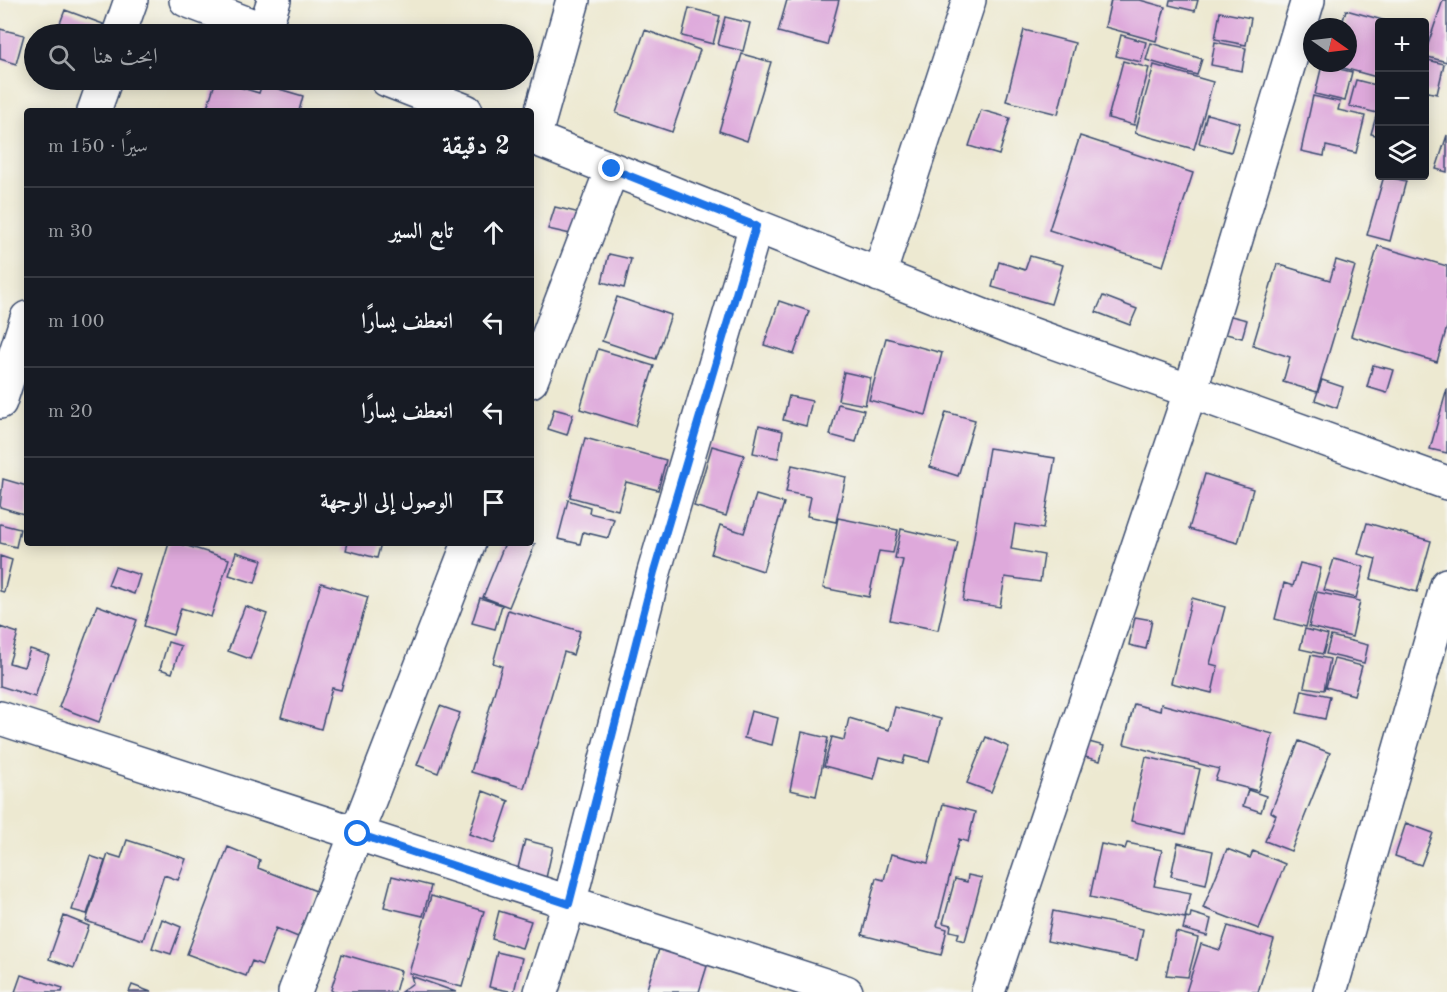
<!DOCTYPE html>
<html lang="ar">
<head>
<meta charset="utf-8">
<style>
  body { margin:0; font-family:"Old Standard TT",Amiri,serif; background:#20242c; color:#f1f3f6; direction:rtl }
  .controls { position:absolute; right:18px; top:18px; display:grid; overflow:hidden; border-radius:6px; box-shadow:0 3px 15px #0003 }
  .controls button { width:54px; height:54px; display:grid; place-items:center; padding:0; border:0; border-bottom:2px solid #363941; background:#171b24; color:#f1f3f6; font:30px sans-serif }
  .compass { position:absolute; left:1303px; top:18px; width:54px; height:54px; border-radius:50%; background:#171b24; box-shadow:0 3px 15px #0003; rotate:104deg }
  .stop { position:absolute; width:18px; height:18px; margin:-14px; border:4px solid #1a73e8; border-radius:50%; background:#fff }
  .stop.end { background:#1a73e8; border-color:#fff; box-shadow:0 2px 6px #0008 }
  .list { margin:0; padding:0; list-style:none }
  h2 { display:flex; justify-content:space-between; align-items:center; height:78px; margin:0; padding:0 24px; font-size:26px }
  h2 small { font-size:20px; font-weight:400; color:#9ea1a6 }
  .list li { display:grid; grid-template-columns:39px 1fr auto; gap:18px; align-items:center; box-sizing:border-box; height:90px; padding:0 24px; border-top:2px solid #363941 }
  .list b { display:block; font-size:22px; white-space:nowrap }
  .list em { font-size:20px; font-style:normal; color:#9ea1a6 }
  .icon { flex:none; width:33px; height:33px; fill:none; stroke:currentColor; stroke-width:2; stroke-linecap:round; stroke-linejoin:round }
  .map { position:relative; flex:none; width:1447px; height:992px; overflow:hidden; direction:ltr }
  .search { position:absolute; background:#171b24; box-shadow:0 3px 15px #0003; left:24px; top:24px; width:510px; height:66px; display:flex; align-items:center; gap:15px; box-sizing:border-box; padding:0 21px; border-radius:33px; color:#9ea1a6; font-size:22px }
  .panel { position:absolute; background:#171b24; box-shadow:0 3px 15px #0003; left:24px; top:108px; width:510px; height:438px; border-radius:6px; direction:rtl }
  .map>svg:first-child { display:block }
  .building { fill:#dea9db }
  .lines { fill:none; stroke-linecap:round; stroke-linejoin:round }
  .minor-casing { stroke:#3a4b6f; stroke-width:36 }
  .minor { stroke:#fff; stroke-width:33 }
  .route { stroke:#1a73e8; stroke-width:8 }
</style>
</head>
<body>
<div class="map">
<svg width="1447" height="992" viewBox="0 0 1447 992">
  <rect width="100%" height="100%" fill="#f6f6f2"/>
  <filter id="ink" filterUnits="userSpaceOnUse"><feTurbulence type="fractalNoise" baseFrequency=".0167" numOctaves="2"/><feDisplacementMap in="SourceGraphic" scale="12" xChannelSelector="R" yChannelSelector="G"/><feConvolveMatrix kernelMatrix="1 2 1 2 8 2 1 2 1" color-interpolation-filters="sRGB"/></filter>
  <filter id="wash" filterUnits="userSpaceOnUse"><feTurbulence type="fractalNoise" baseFrequency=".008" numOctaves="4" result="noise"/><feDisplacementMap in="SourceGraphic" scale="24" xChannelSelector="R" yChannelSelector="G"/><feGaussianBlur stdDeviation="1.35" result="paint"/><feColorMatrix in="noise" values="0 0 0 0 0 0 0 0 0 0 0 0 0 0 0 0 0 1.4 0 .05"/><feComposite in="paint" operator="in"/></filter>
  <g filter="url(#wash)">
    <rect width="100%" height="100%" fill="#ede9d1"/>
    <g id="blocks">
      <path class="building" d="M787,0h52l-12,45 -49,-13z
        M1111,0h29l25,7 -9,34 -51,-14z
        M1170,0h28l-3,11 -26,-6z
        M1443,0h4v62l-23,-6z
        M689,8l31,8 -7,28 -31,-8z
        M65,10l38,14 -4,10h-43z
        M1346,10l44,12h-10v56l-51,-14 19,-1v-36h-7z
        M1220,12l31,6 -5,27 -31,-6z
        M725,17l25,6 -7,28 -25,-6z
        M0,29l24,6 -8,29 -16,-5z
        M645,30l55,20 -28,82 -56,-19z
        M1024,30l51,13 -17,71 -52,-13z
        M1121,35l25,7 -5,20 -25,-6z
        M1215,42l31,6 -4,23 -31,-6z
        M1151,43l51,16 -5,16 -51,-15z
        M742,54l29,8 -24,79 -28,-10z
        M1424,59l20,5 -7,30 -13,-3z
        M1123,61l26,7 -15,57 -26,-7z
        M1154,65l59,17 -19,67 -59,-16z
        M1322,65l30,7 -7,29 -30,-7z
        M216,80l43,13 3,-9 41,12 -4,15h-93z
        M1356,80l24,6v50l-9,-2 6,-21 -28,-7z
        M1313,96l27,6 -2,8 27,6 -9,37 -30,-7 -2,10 -23,-5z
        M981,110l29,8 -11,37 -30,-9z
        M1207,114l33,9 -9,29 -32,-9z
        M1447,135v37l-11,-3z
        M1080,136l113,37 -30,93 -114,-36z
        M1384,176l22,5 -16,60 -23,-6z
        M555,207l25,6 -5,22 -27,-6z
        M1378,246l69,20v61l-10,35 -86,-26z
        M609,254l22,5 -7,29 -22,-6z
        M1030,256l33,9 -12,39 -59,-17 7,-25 26,8z
        M1336,260l19,6 -38,126 -34,-10 7,-25 -37,-12 24,-81 53,16z
        M1103,296l34,13 -7,16 -34,-13z
        M617,297l54,18 -15,44 -54,-18z
        M779,301l30,10 -15,43 -30,-9z
        M1227,315l20,5 -5,18 -20,-5z
        M886,338l56,15 -16,62 -57,-15z
        M598,349l56,17 -19,60 -55,-17z
        M1373,365l21,5 -7,23 -20,-6z
        M844,372l27,6 -6,27 -27,-5z
        M1322,380l21,7 -6,21 -22,-8z
        M1447,389v64l-17,-4z
        M789,396l23,5 -6,25 -23,-6z
        M838,404l26,6 -8,32 -26,-7z
        M554,409l19,5 -6,21 -19,-6z
        M946,412l29,8 -17,56 -28,-9z
        M759,425l24,6 -5,27 -25,-5z
        M585,438l81,22 -8,30 -32,-8 -8,28 -48,-13z
        M712,446l32,9 -18,61 -32,-10z
        M989,448l66,10 -12,71 -28,-5 -4,25 33,6 -4,27 -35,-5 -5,30 -37,-6z
        M792,465l54,12 -10,45 -29,-6 4,-19 -25,-5z
        M1205,474l48,15 -15,54 -49,-14z
        M3,479l24,7v29l-27,-8z
        M756,495l28,8 -21,68 -52,-17 9,-29 24,8z
        M568,500l22,7 -1,6 25,6 -6,19 -25,-6 -3,12 -22,-5z
        M838,518l60,12 -5,23 -14,-2 -10,46 -46,-9z
        M1367,523l64,18 -14,51 -46,-13 5,-20 -18,-5z
        M0,524l20,5 -4,18 -16,-4z
        M901,529l57,13 -20,88 -48,-10 13,-60 -8,-2z
        M169,543h9l51,16 -18,58 -30,-9 -8,27 -29,-9z
        M348,543h33l-4,15 -31,-8z
        M505,543l30,1 -26,63 -26,-10z
        M236,552l26,8 -7,23 -26,-8z
        M0,556l12,4 -8,32 -4,-1z
        M1334,559l30,8 -8,31 -32,-8z
        M1300,563l21,5 -15,59 -31,-8 9,-36 9,3z
        M115,567l25,8 -6,19 -26,-9z
        M321,583l47,14 -27,93 -9,-2 -11,41 -40,-12z
        M1317,592l43,9 -8,36 -43,-10z
        M480,598l22,7 -7,24 -23,-6z
        M1192,598l33,9 -15,57 8,2 -6,27 -41,-10z
        M97,605l40,15 -38,102 -40,-15z
        M245,606l22,8 -17,45 -22,-8z
        M508,610l72,21 -7,24 -9,-3 -40,136 -53,-16 31,-106 -9,-3z
        M1135,617l17,3 -6,29 -17,-4z
        M0,627l18,6 -9,30 15,4 6,-18 19,6 -14,42 -35,-11z
        M1305,629l23,6 -5,19 -23,-5z
        M1331,636l37,9 -4,18 -38,-9z
        M168,642l13,4 -9,27 -12,-4z
        M1311,655l19,4 -6,31 -20,-3z
        M1334,659l28,7 -8,29 -28,-8z
        M1302,690l28,6 -5,23 -28,-6z
        M1134,704l26,7 1,-7 112,30 -15,57 -43,-11 4,-11 -95,-25z
        M440,706l20,7 -22,60 -21,-8z
        M895,707l46,12 -12,43 -24,-6 -2,7 -23,-6 -6,22 -50,-13 8,-29 12,3 5,-22 40,12z
        M751,711l27,7 -6,27 -28,-7z
        M802,732l26,6 -12,58 -26,-6z
        M986,737l23,10 -18,45 -24,-9z
        M1299,741l31,12 -39,98 -26,-10 11,-26 -5,-3z
        M1089,742l15,4 -4,15 -15,-4z
        M1146,757l54,12 -15,65 -54,-13z
        M1248,790l18,6 -5,16 -18,-6z
        M483,791l26,10 -14,42 -26,-9z
        M943,804l32,8 -7,30 -9,-3 -22,87 10,3 -6,26 -79,-20 14,-57 8,2 7,-26 37,9z
        M1406,823l27,10 -12,32 -26,-9z
        M127,840l59,19 -8,21 -14,-5 -21,65 -57,-19 22,-67 13,4z
        M525,840l28,7 -7,31 -29,-6z
        M1127,843l35,7 -8,36 37,7 -6,25 -95,-21 11,-53 24,5z
        M1178,843l35,8 -7,33 -35,-8z
        M228,847l32,13 -2,8 58,23 -18,46 -22,-9 -14,37 -10,-4 -6,15 -59,-22z
        M1227,849l23,9 3,-7 32,13 -26,65 -56,-21z
        M90,856l15,5 -18,53 -15,-4z
        M968,875l14,3 -17,63 -8,-2 2,-6 -9,-2 1,-6 -8,-2 12,-44 12,3z
        M392,876l39,10 -8,30 -39,-9z
        M431,896l53,15 -22,76 -53,-14z
        M499,911l32,10 -9,27 -30,-9z
        M1053,911l90,18 -6,31 -90,-19z
        M1191,913l20,6 -4,17 -24,-7 3,-12 4,1z
        M64,916l25,10 -15,42 -25,-9z
        M162,919l19,8 -10,27 -19,-6z
        M1228,926l46,14 -16,52h-72l15,-48 19,6z
        M1176,932l22,6 -10,39 -22,-2z
        M659,949l49,14 -9,29h-53z
        M497,952l25,6 -8,34 -25,-5z
        M342,954l59,17 -6,21h-61l-3,-2z
        M21,975l42,13 -1,4h-47z
        M411,976l45,16h-55l12,-9z
        M132,985l19,7h-22z"/>
    </g>
  </g>
  <g filter="url(#ink)">
    <use href="#blocks" fill-opacity="0" stroke="#3a4b6f" stroke-width="1.5"/>
    <g class="lines">
      <g class="minor-casing">
        <path id="minor" d="M186,0l88,34
          M264,31l10,-31
          M119,34l12,-34
          M387,80l79,31
          M94,111l11,-31
          M531,137l483,191 433,155
          M534,138l39,-138
          M879,275l90,-275
          M531,381l81,-212
          M0,402l27,-84
          M0,718l846,274
          M295,992l174,-449
          M541,992l28,-88 85,-332 102,-346
          M988,992l202,-600 118,-392
          M1330,992l117,-407"/>
      </g>
      <use href="#minor" class="minor"/>
    </g>
  </g>
  <g class="lines" filter="url(#ink)">
    <path class="route" d="M358,834l211,70 85,-332 102,-346 -144,-57"/>
  </g>
</svg>
<div class="controls">
<button>+</button>
<button>−</button>
<button><svg class="icon" aria-label="layers" viewBox="0 0 24 24"><path d="M12 4l9 5-9 5-9-5zM3 14l9 5 9-5"/></svg></button>
</div>
<svg class="compass" viewBox="-18 -18 36 36"><path d="M0-13l5 13h-10z" fill="#e53935"/><path d="M0 13l5-13h-10z" fill="#9ea1a6"/></svg>
<div class="stop" style="left:358px;top:834px"></div>
<div class="stop end" style="left:612px;top:169px"></div>
<div class="search"><svg class="icon" aria-label="search" viewBox="0 0 24 24"><circle cx="10" cy="10" r="6"/><path d="M15 15l6 6"/></svg>ابحث هنا</div>
<section class="panel">
<h2>2 دقيقة<small>سيرًا · 150 m</small></h2>
<ul class="list">
<li><svg class="icon" aria-label="ahead" viewBox="0 0 24 24"><path d="M12 20V5M6 11l6-6 6 6"/></svg><div><b>تابع السير</b></div><em>30 m</em></li>
<li><svg class="icon" aria-label="left" viewBox="0 0 24 24"><path d="M17 20v-9H6M10 6l-5 5 5 5"/></svg><div><b>انعطف يسارًا</b></div><em>100 m</em></li>
<li><svg class="icon" aria-label="left" viewBox="0 0 24 24"><path d="M17 20v-9H6M10 6l-5 5 5 5"/></svg><div><b>انعطف يسارًا</b></div><em>20 m</em></li>
<li><svg class="icon" aria-label="arrive" viewBox="0 0 24 24"><path d="M6 21V4h12l-3 4 3 4H6"/></svg><div><b>الوصول إلى الوجهة</b></div></li>
</ul>
</section>
</div>
</body>
</html>
